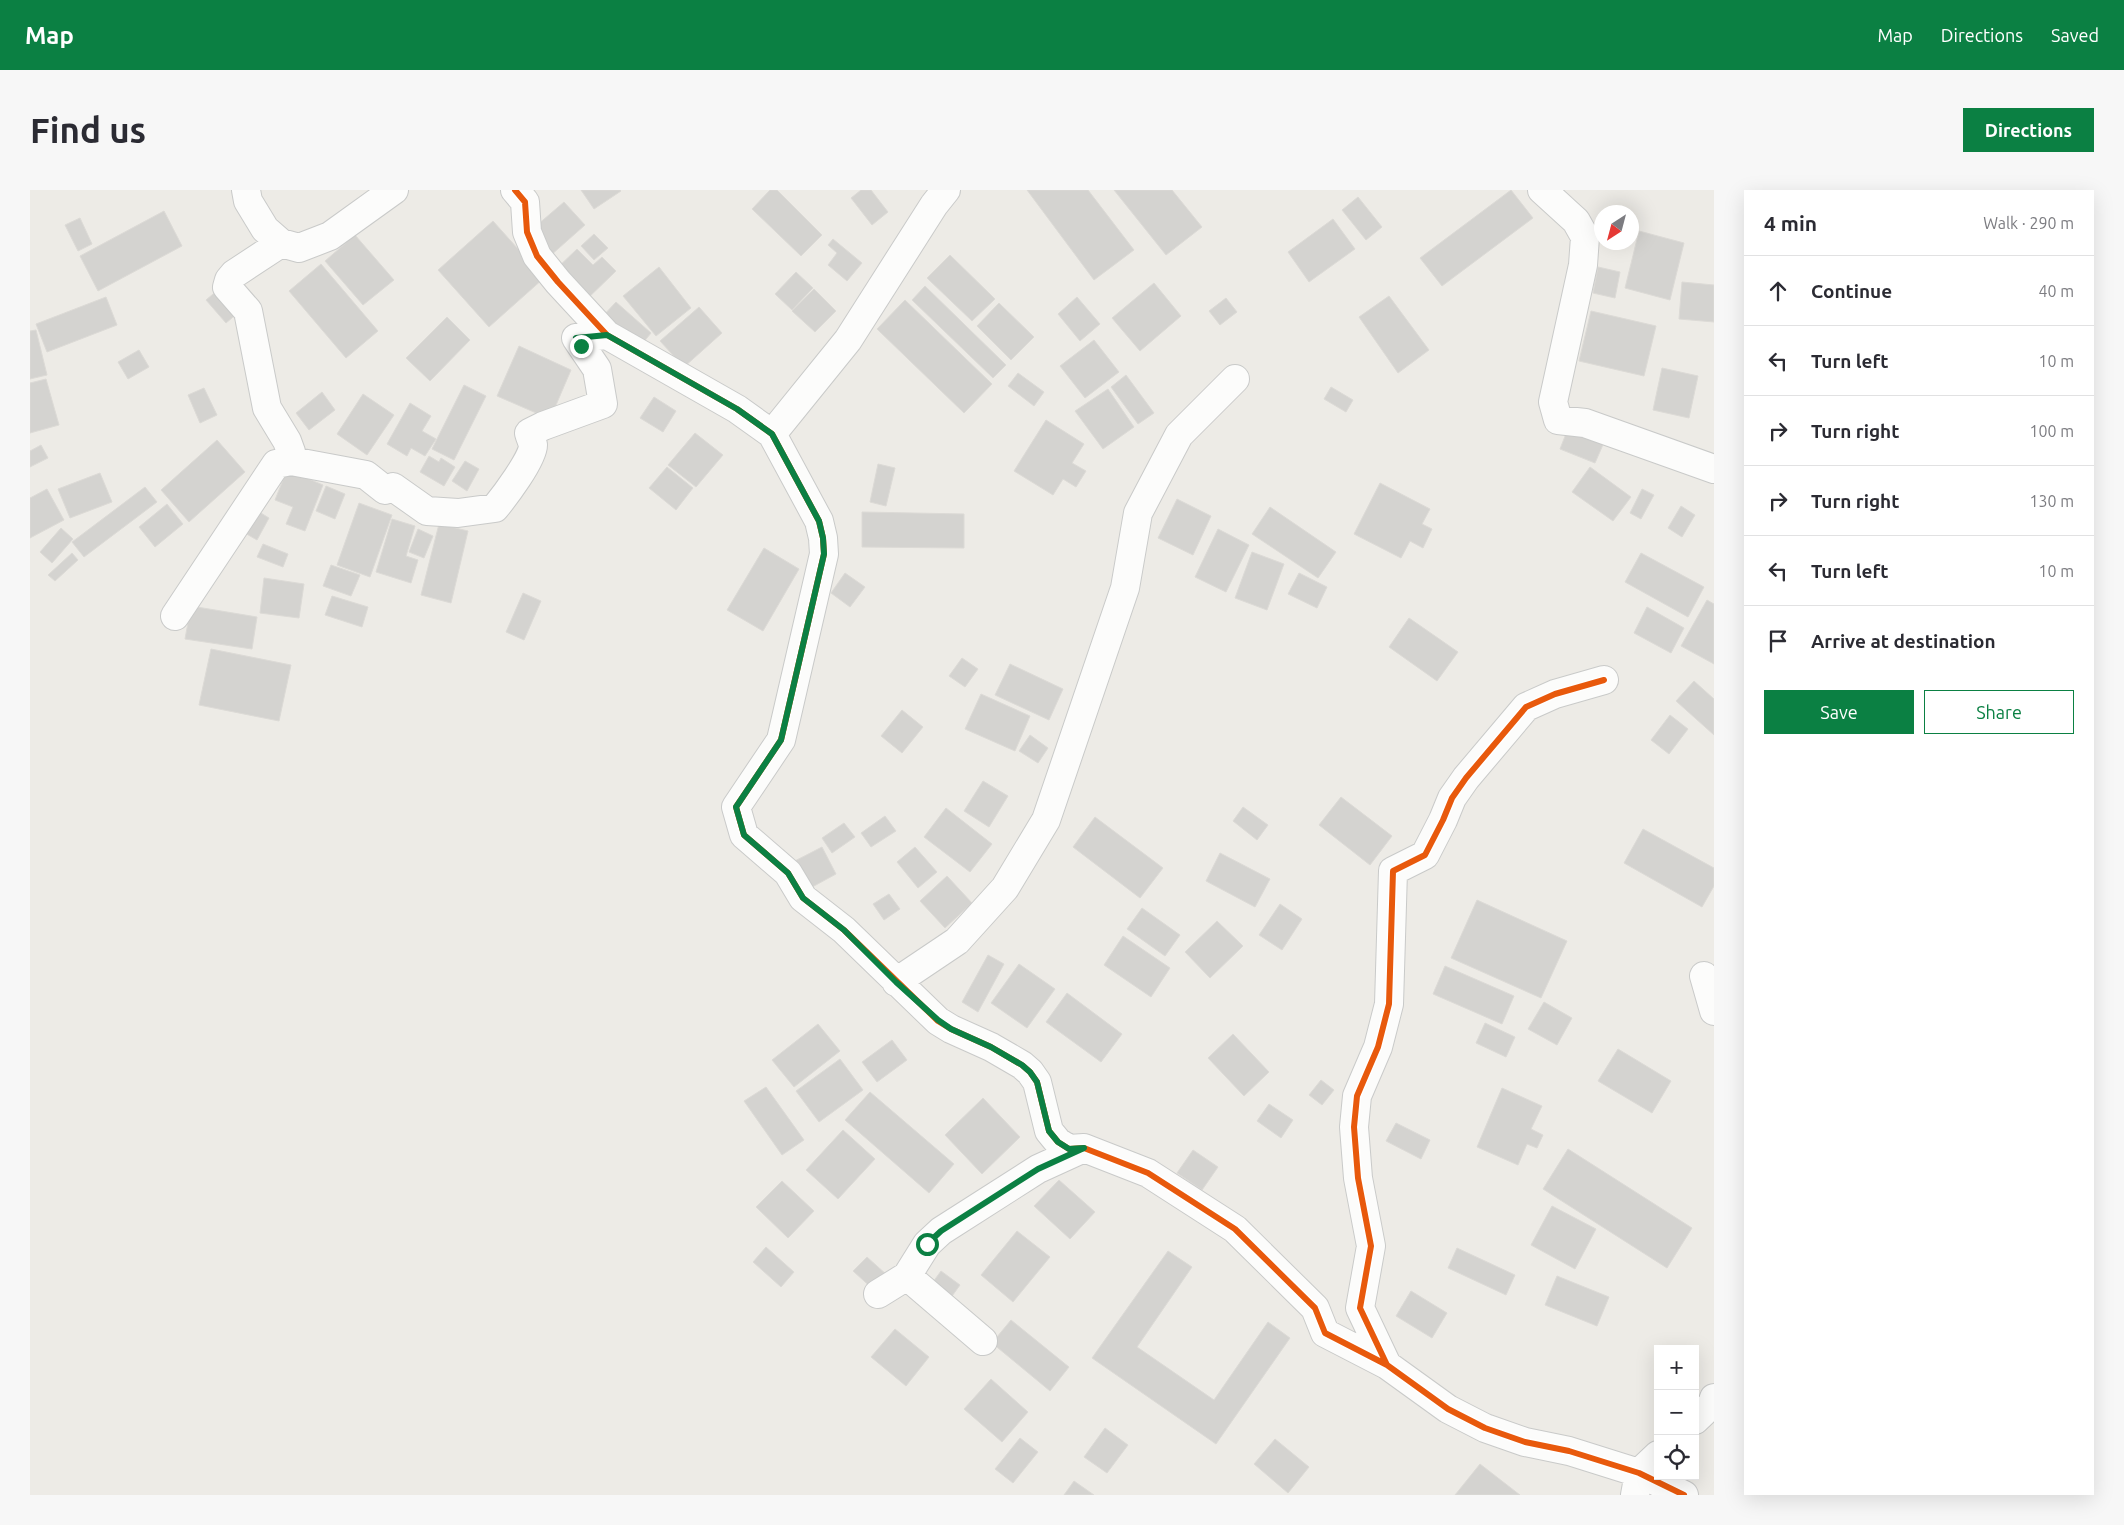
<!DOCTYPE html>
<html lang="en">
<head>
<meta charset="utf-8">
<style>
  body { margin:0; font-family:Ubuntu,sans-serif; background:#f7f7f7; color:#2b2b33 }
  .controls { position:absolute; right:15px; bottom:15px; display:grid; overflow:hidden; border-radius:0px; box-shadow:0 5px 20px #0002 }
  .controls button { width:45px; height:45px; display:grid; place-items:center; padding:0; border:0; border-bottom:1px solid #e1e1e2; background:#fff; color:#2b2b33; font:25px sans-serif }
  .compass { position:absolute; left:1564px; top:15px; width:45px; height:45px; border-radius:50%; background:#fff; box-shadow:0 5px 20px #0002; rotate:216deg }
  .stop { position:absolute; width:15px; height:15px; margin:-11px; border:4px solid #0b8043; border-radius:50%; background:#fff }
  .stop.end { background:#0b8043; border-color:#fff; box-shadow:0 1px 5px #0008 }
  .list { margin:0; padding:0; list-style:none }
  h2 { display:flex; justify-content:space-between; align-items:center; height:65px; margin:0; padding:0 20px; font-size:21px }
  h2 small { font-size:16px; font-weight:400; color:#7c7c81 }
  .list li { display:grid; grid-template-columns:32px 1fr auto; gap:15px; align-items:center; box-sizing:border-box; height:70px; padding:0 20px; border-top:1px solid #e1e1e2 }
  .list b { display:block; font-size:19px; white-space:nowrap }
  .list em { font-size:16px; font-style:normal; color:#7c7c81 }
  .actions { display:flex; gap:10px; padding:15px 20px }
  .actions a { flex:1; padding:11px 0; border:1px solid #0b8043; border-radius:0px; text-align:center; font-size:18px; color:#0b8043 }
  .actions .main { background:#0b8043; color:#fff }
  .icon { flex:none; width:28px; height:28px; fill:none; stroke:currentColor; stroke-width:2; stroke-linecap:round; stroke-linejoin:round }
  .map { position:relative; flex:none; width:1684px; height:1305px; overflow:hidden; border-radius:0px }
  header { display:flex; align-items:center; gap:30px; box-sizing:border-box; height:70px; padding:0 25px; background:#0b8043; color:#fff }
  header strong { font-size:24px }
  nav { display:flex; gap:28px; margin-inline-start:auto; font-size:18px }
  .intro { display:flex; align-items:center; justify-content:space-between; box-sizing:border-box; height:120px; padding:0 30px }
  h1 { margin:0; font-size:35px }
  .button { padding:12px 22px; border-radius:0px; background:#0b8043; color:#fff; font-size:18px; font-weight:700 }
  main { display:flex; gap:30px; padding:0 30px }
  aside { flex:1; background:#fff; border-radius:0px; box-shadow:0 5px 20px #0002 }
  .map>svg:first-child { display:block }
  .building { fill:#d4d3d0; stroke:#dcdad6 }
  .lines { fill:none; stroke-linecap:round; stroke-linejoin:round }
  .minor-casing { stroke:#c9cac9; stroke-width:30 }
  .minor { stroke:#fcfcfb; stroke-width:28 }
  .cycleway-casing { stroke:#fff; stroke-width:9 }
  .cycleway { stroke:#e8590c; stroke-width:6 }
  .route { stroke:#0b8043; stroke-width:6 }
</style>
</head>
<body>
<header>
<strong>Map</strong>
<nav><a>Map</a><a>Directions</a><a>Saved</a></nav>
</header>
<div class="intro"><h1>Find us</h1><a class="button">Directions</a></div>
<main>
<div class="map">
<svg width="1684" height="1305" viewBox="0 0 1684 1305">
  <rect width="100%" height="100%" fill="#edebe6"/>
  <path class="building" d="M551,0h39l1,1 -27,18z
    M740,0h7l45,45 -21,21 -49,-47z
    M831,0h10l17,22 -16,13 -21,-27z
    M997,0h61l46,60 -40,30z
    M1084,0h58l30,37 -36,28z
    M1481,0l22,28 -91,68 -22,-28z
    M1328,7l24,30 -16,13 -24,-30z
    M534,12l21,23 -35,31 -21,-24z
    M134,21l18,35 -84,45 -18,-35z
    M50,28l12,26 -14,7 -13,-26z
    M1303,29l22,30 -46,33 -21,-30z
    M463,31l51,57 -55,49 -51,-57z
    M1609,41l45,12 -14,57 -45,-12z
    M564,44l14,14 -14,12 -13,-14z
    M325,45l39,45 -31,25 -38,-44z
    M803,49l29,24 -15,18 -19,-16 9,-12 -9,-8z
    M547,59l16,16 9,-8 14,14 -32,31 -30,-31z
    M920,65l45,44 -23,22 -45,-43z
    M291,74l57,67 -32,27 -57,-67z
    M629,77l32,41 -35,28 -33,-40z
    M1568,77l22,5 -5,26 -22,-5z
    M766,82l17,16 -21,22 -17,-16z
    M1652,92l32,3v37l-35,-3z
    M1124,93l27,33 -41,35 -28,-33z
    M895,96l81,79 -13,13 -81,-78z
    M189,99l20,23 -13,11 -20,-23z
    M784,99l22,22 -21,21 -23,-21z
    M1359,106l40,54 -31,23 -39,-56z
    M76,107l11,28 -70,27 -11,-28z
    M1047,107l23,27 -20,17 -22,-27z
    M1196,108l11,14 -17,13 -11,-14z
    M875,110l87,84 -28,29 -87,-84z
    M586,112l35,31 -13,16 -36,-32z
    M969,113l35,34 -23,23 -34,-34z
    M669,117l23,26 -38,34 -24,-26z
    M1561,121l65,15 -12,50 -65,-15z
    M417,127l23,23 -40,41 -24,-23z
    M6,140l11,45 -17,4v-48z
    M1064,150l25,32 -34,26 -25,-32z
    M489,156l52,24 -21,49 -53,-23z
    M109,160l10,17 -21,12 -10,-17z
    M1632,178l36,8 -9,42 -36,-8z
    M988,183l26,19 -10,14 -26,-20z
    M1096,185l28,38 -16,11 -27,-37z
    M16,189l13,46 -29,8v-50z
    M434,195l22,11 -32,64 -22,-11z
    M1301,197l22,13 -7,12 -22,-13z
    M174,198l13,27 -17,8 -12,-28z
    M1078,199l26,38 -31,22 -28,-38z
    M292,202l13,18 -26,20 -13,-17z
    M333,204l31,21 -27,40 -30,-21z
    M624,207l22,14 -13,21 -23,-14z
    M380,213l21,13 -9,15 14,8 -11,17 -14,-8 -4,8 -20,-12z
    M1016,230l38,24 -12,19 14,8 -10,16 -13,-8 -10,16 -39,-24z
    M1539,236l36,14 -10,23 -35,-14z
    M665,243l28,22 -27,32 -28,-22z
    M187,250l28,32 -56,50 -28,-32z
    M11,255l7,13 -18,9v-16z
    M399,266l10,6 2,-4 14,9 -11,19 -24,-14z
    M435,271l14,8 -12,22 -15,-10z
    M848,274l17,4 -9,38 -16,-4z
    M637,277l26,21 -17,22 -27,-22z
    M1560,277l41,30 -18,24 -41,-29z
    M257,280l36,15 -18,46 -19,-7 7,-17 -18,-7z
    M70,283l12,29 -42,16 -12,-29z
    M1350,293l50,26 -8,15 10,5 -9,19 -13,-7 -9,17 -47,-24z
    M296,296l19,8 -10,25 -19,-8z
    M115,297l12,15 -73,55 -12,-15z
    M17,299l17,31 -34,18v-40z
    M1612,299l12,6 -13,24 -11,-6z
    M1147,309l34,17 -18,39 -35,-17z
    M329,313l33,12 -22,62 -33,-12z
    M137,314l16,20 -28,23 -16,-20z
    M1651,316l14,9 -13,22 -14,-9z
    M221,317l18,11 -12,22 -19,-11z
    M1240,317l66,45 -18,26 -66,-44z
    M832,322l102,2v34l-102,-1z
    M362,329l23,7 -9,30 12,4 -7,23 -35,-11z
    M409,334l29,7 -17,72 -30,-8z
    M31,338l12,11 -21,24 -12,-11z
    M388,339l15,7 -9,22 -15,-6z
    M1188,339l31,16 -23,47 -31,-15z
    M233,354l25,10 -5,13 -26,-10z
    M734,358l35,21 -36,62 -36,-21z
    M1222,362l32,12 -17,46 -32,-12z
    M42,363l6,7 -23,21 -7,-6z
    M1611,363l63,34 -16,30 -63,-35z
    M301,375l29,10 -9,21 -28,-10z
    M815,383l20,14 -15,20 -19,-14z
    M1269,383l28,14 -10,21 -29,-14z
    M234,388l40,6 -5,34 -39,-5z
    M493,403l18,8 -17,39 -18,-8z
    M302,406l36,11 -6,20 -37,-12z
    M1677,410l7,4v60l-33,-18z
    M161,416l66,11 -5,32 -67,-10z
    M1617,417l37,21 -13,25 -37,-20z
    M1379,428l49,34 -21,29 -48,-34z
    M181,459l80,16 -12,56 -80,-16z
    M932,468l16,11 -13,18 -16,-11z
    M980,474l53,25 -14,31 -54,-25z
    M1664,491l20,18v36l-38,-34z
    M951,504l49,22 -15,35 -50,-22z
    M872,520l21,17 -21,26 -21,-17z
    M1640,525l18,14 -19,25 -18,-14z
    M1000,545l18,13 -10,15 -19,-12z
    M953,591l25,15 -19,31 -25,-16z
    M1311,607l51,39 -22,29 -51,-40z
    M1213,617l25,18 -11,15 -24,-19z
    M916,618l46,36 -22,28 -46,-35z
    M855,626l11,15 -25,16 -10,-14z
    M1065,627l68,51 -23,30 -67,-51z
    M814,633l11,14 -23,16 -10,-15z
    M1613,639l71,39v18l-12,21 -78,-44z
    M792,657l14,27 -33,18 -14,-28z
    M885,657l22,25 -19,16 -21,-26z
    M1190,663l50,26 -15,28 -49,-26z
    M917,686l25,27 -27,25 -25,-27z
    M859,704l11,15 -16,11 -11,-16z
    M1447,710l90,41 -26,57 -90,-40z
    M1250,714l22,15 -20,31 -23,-15z
    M1112,718l38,27 -15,21 -38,-27z
    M1187,731l26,25 -33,32 -25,-26z
    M1093,746l47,32 -19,29 -47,-32z
    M958,765l16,9 -26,48 -16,-10z
    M989,774l36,25 -28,39 -36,-25z
    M1415,776l69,30 -12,28 -69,-30z
    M1037,803l55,41 -21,28 -55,-40z
    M1514,812l28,16 -15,27 -29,-16z
    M1455,833l30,14 -9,20 -30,-14z
    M788,834l22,27 -46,36 -22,-27z
    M1203,844l36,38 -25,24 -36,-38z
    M862,850l15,20 -30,22 -15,-20z
    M1588,859l53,32 -19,32 -54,-32z
    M810,869l23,31 -44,32 -23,-31z
    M1291,890l13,10 -12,15 -13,-10z
    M736,897l38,53 -22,15 -38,-54z
    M1472,898l40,18 -11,23 12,6 -6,13 -10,-4 -9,21 -41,-18z
    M840,902l84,72 -25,29 -84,-73z
    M953,908l37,39 -38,37 -37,-39z
    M1239,914l24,16 -12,18 -24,-17z
    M1366,933l34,17 -9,19 -35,-18z
    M813,940l32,29 -37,40 -32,-29z
    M1538,959l124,79 -25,40 -124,-79z
    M1163,960l25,17 -16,23 -25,-17z
    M1029,990l36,32 -25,27 -36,-33z
    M752,991l32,30 -26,27 -32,-31z
    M1522,1016l44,23 -21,40 -44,-24z
    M987,1041l33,26 -37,45 -32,-27z
    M736,1057l28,25 -13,15 -28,-25z
    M1427,1058l58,27 -9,20 -58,-27z
    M1138,1061l24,16 -55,80 77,53 54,-78 22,16 -74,106 -124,-86z
    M837,1067l20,18 -13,15 -21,-19z
    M911,1081l19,14 -13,18 -19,-14z
    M1527,1086l52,21 -12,29 -52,-21z
    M1381,1101l36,22 -15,25 -36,-22z
    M981,1130l58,47 -19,24 -58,-48z
    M865,1139l34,28 -23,29 -35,-29z
    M961,1189l37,33 -26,30 -38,-33z
    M1075,1238l23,17 -21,28 -23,-16z
    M990,1248l18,14 -25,31 -18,-14z
    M1245,1249l34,28 -21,26 -34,-29z
    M1450,1274l40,31h-65z
    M1044,1291l20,14h-30z"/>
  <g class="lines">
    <g class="minor-casing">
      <path id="minor" d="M216,0l2,11 17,28 16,14 18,5 31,-12 64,-46
        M485,0l10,12 2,30 10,24 21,26 49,53 130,74 35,25 47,87 4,17 1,16 -43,186 -45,67 8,28 44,38 15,25 41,32 94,91 13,8 40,18 31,18 8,7 7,10 12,49 9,11 11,7 15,-1 64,25 87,56 80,79 10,25 62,32 61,44 37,19 40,14 44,9 70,22 45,22
        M1512,0l34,31 9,16 -2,28 -30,137 5,18 27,3 129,46
        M251,53l-47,31 -5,6 -2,7 21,24 19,97 20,33 4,11v9
        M742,244l76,-94 86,-135 12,-15
        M145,426l101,-152 15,-3 75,14 19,15 8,-3 34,24 31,2 37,-5c9,-11 38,-49 38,-63 -1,-4 -3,-8 -4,-12l14,-7 60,-22 -6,-35 -21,-31 31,-3
        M1674,786l10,35
        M866,792l61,-41 48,-53 41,-68 79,-232 13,-75 41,-78 56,-56
        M877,1086l76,65
        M848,1104l29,-18 20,-32 14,-13 97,-62 46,-21
        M1357,1175l-27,-57 11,-62 -13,-68 -4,-51 3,-31 21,-49 11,-43 4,-133 32,-16 18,-35 9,-22 14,-20 60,-71 29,-13 49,-14
        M1665,1230l17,-16 2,-6
        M1605,1305l4,-22 19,-18"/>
    </g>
    <use href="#minor" class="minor"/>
    <g class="cycleway-casing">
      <path id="cycleway" d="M485,0l10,12 2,30 10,24 21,26 49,53 130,74 35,25 47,87 4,17 1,16 -43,186 -45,67 8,28 44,38 15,25 41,32 94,91 13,8 40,18 31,18 8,7 7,10 12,49 9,11 11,7 15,-1 64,25 87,56 80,79 10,25 62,32 61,44 37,19 40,14 44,9 70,22 45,22
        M1357,1175l-27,-57 11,-62 -13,-68 -4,-51 3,-31 21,-49 11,-43 4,-133 32,-16 18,-35 9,-22 14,-20 60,-71 29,-13 49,-14"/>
    </g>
    <use href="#cycleway" class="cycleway"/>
  </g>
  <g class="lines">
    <path class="route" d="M551,156l-5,-8 31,-3 130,74 35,25 47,87 4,17 1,16 -43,186 -45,67 8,28 44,38 15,25 41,32 52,52 42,38 13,9 40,18 31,18 8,7 7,10 12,49 9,11 11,7 15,-1 -46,21 -97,62 -14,13"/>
  </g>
</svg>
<div class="controls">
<button>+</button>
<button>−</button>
<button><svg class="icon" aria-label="locate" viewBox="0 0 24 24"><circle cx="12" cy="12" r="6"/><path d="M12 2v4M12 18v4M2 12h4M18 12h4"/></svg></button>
</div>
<svg class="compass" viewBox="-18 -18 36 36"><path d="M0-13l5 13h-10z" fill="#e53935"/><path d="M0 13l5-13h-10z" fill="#7c7c81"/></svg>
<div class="stop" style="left:897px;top:1054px"></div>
<div class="stop end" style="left:551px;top:156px"></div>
</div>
<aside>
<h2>4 min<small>Walk · 290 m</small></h2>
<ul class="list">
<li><svg class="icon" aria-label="ahead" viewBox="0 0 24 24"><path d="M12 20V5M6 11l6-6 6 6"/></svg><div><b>Continue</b></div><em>40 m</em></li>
<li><svg class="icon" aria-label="left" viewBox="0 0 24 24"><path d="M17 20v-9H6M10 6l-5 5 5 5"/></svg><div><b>Turn left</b></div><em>10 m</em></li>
<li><svg class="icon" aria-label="right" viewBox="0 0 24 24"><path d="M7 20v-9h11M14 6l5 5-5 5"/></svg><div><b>Turn right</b></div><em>100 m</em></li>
<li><svg class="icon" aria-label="right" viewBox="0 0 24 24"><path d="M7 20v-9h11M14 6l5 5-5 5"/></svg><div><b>Turn right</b></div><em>130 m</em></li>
<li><svg class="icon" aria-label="left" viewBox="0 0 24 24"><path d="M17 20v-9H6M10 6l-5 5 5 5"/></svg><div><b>Turn left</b></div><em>10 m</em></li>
<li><svg class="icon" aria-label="arrive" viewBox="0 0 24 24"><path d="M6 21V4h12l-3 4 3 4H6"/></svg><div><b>Arrive at destination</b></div></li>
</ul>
<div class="actions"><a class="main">Save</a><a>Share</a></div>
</aside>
</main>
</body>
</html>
